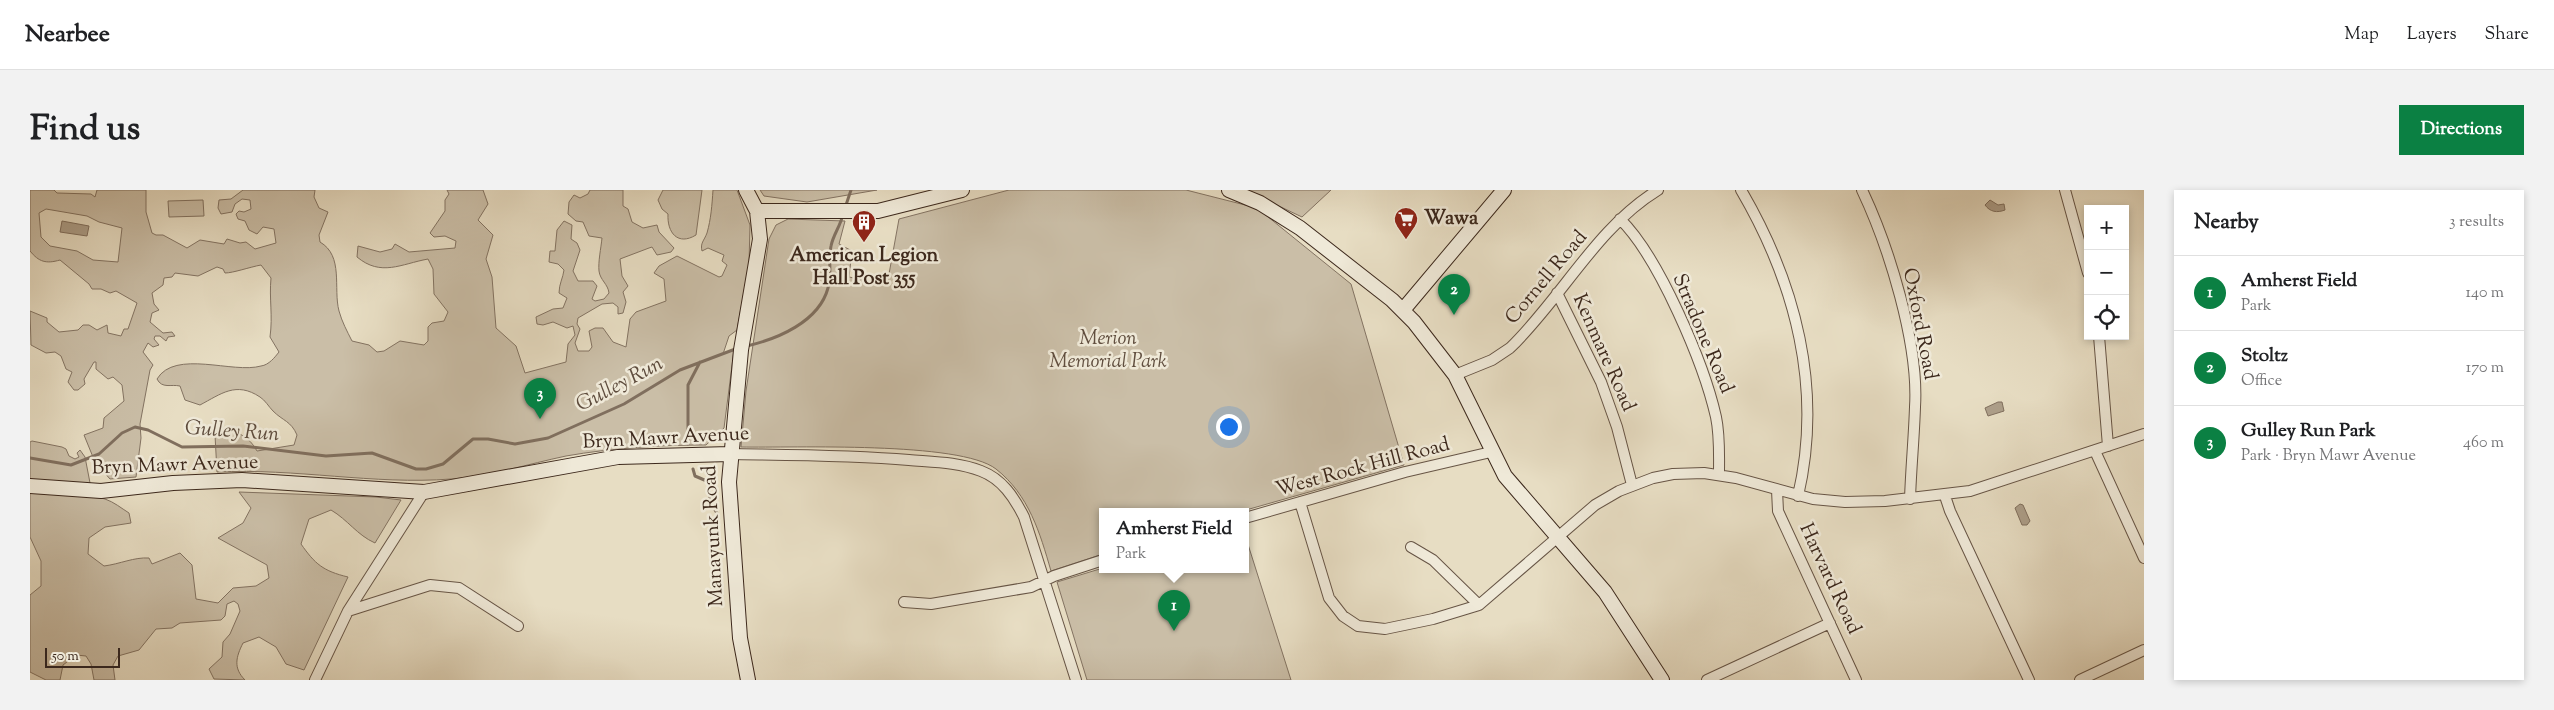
<!DOCTYPE html>
<html lang="en">
<head>
<meta charset="utf-8">
<style>
  body { margin:0; font-family:"Sorts Mill Goudy",serif; background:#f2f2f2; color:#202124 }
  .controls { position:absolute; right:15px; top:15px; display:grid; overflow:hidden; border-radius:0px; box-shadow:0 2px 8px #0003 }
  .controls button { width:45px; height:45px; display:grid; place-items:center; padding:0; border:0; border-bottom:1px solid #e0e0e0; background:#fff; color:#202124; font:25px sans-serif }
  .scale { position:absolute; left:15px; bottom:12px; width:75px; box-sizing:border-box; padding-left:5px; border:2px solid #3c281c; border-top:0; font-size:14px; line-height:18px; white-space:nowrap; color:#3c281c; -webkit-text-stroke:4px #efe9d8; paint-order:stroke }
  .you { position:absolute; left:1198px; top:236px; width:18px; height:18px; margin:-12px; border:4px solid #fff; border-radius:50%; background:#1a73e8; box-shadow:0 0 0 8px #1a73e833 }
  .badge { display:grid; place-items:center; width:32px; height:32px; border-radius:50%; background:#0b8043; color:#fff; font-size:16px; font-weight:700 }
  .pin { position:absolute; translate:-50% -41px; filter:drop-shadow(0 1px 2px #0008) }
  .pin::after { content:''; position:absolute; top:26px; width:18px; height:15px; background:inherit; clip-path:polygon(0 0,100% 0,50% 100%) }
  .popup { position:absolute; left:1069px; top:318px; width:150px; height:65px; box-sizing:border-box; display:grid; place-content:center; border-radius:0px; background:#fff; filter:drop-shadow(0 1px 4px #0005); font-size:16px; white-space:nowrap; color:#757577 }
  .popup b { font-size:19px; color:#202124 }
  .popup::after { content:''; position:absolute; left:50%; top:100%; margin-left:-10px; border:10px solid transparent; border-top-color:#fff }
  .list { margin:0; padding:0; list-style:none }
  h2 { display:flex; justify-content:space-between; align-items:center; height:65px; margin:0; padding:0 20px; font-size:21px }
  h2 small { font-size:16px; font-weight:400; color:#757577 }
  .list li { display:grid; grid-template-columns:32px 1fr auto; gap:15px; align-items:center; box-sizing:border-box; height:75px; padding:0 20px; border-top:1px solid #e0e0e0 }
  .list b { display:block; font-size:19px; white-space:nowrap }
  .list p { margin:0; font-size:16px; white-space:nowrap; color:#757577 }
  .list em { font-size:16px; font-style:normal; color:#757577 }
  .icon { flex:none; width:28px; height:28px; fill:none; stroke:currentColor; stroke-width:2; stroke-linecap:round; stroke-linejoin:round }
  .map { position:relative; flex:none; width:2114px; height:490px; overflow:hidden; border-radius:0px }
  header { display:flex; align-items:center; gap:30px; box-sizing:border-box; height:70px; padding:0 25px; background:#fff; border-bottom:1px solid #e0e0e0 }
  header strong { font-size:24px }
  nav { display:flex; gap:28px; margin-inline-start:auto; font-size:18px }
  .intro { display:flex; align-items:center; justify-content:space-between; box-sizing:border-box; height:120px; padding:0 30px }
  h1 { margin:0; font-size:35px }
  .button { padding:12px 22px; border-radius:0px; background:#0b8043; color:#fff; font-size:18px; font-weight:700 }
  main { display:flex; gap:30px; padding:0 30px }
  aside { flex:1; background:#fff; border-radius:0px; box-shadow:0 2px 8px #0003 }
  .map>svg:first-child { display:block }
  .green { fill:#cabea7; stroke:#837362; fill-rule:evenodd }
  .water { fill:#ad9f8a; stroke:#806f5e }
  .lines { fill:none; stroke-linecap:round; stroke-linejoin:round }
  .stream { stroke:#806f5e; stroke-width:3 }
  .street-casing { stroke:#675546; stroke-width:12 }
  .secondary-casing { stroke:#3c281c; stroke-width:16 }
  .street { stroke:#efe9d8; stroke-width:10 }
  .secondary { stroke:#efe9d8; stroke-width:14 }
  .labels { text-anchor:middle; dominant-baseline:central; stroke-width:5; stroke-linejoin:round; paint-order:stroke }
  .poi-label { font-size:20px; font-weight:bold; fill:#3c281c; stroke:#efe9d8; text-anchor:start }
  .street-label { font-size:20px; fill:#3c281c; stroke:#efe9d8 }
  .park-label { font-size:20px; font-style:italic; fill:#604e3f; stroke:#efe9d8 }
  .water-label { font-size:21px; font-style:italic; fill:#5e4c3d; stroke:#efe9d8 }
</style>
</head>
<body>
<header>
<strong>Nearbee</strong>
<nav><a>Map</a><a>Layers</a><a>Share</a></nav>
</header>
<div class="intro"><h1>Find us</h1><a class="button">Directions</a></div>
<main>
<div class="map">
<svg width="2114" height="490" viewBox="0 0 2114 490">
  <rect width="100%" height="100%" fill="#e7ddc3"/>
  <filter id="stains"><feTurbulence type="fractalNoise" baseFrequency=".004" numOctaves="4"/><feColorMatrix values="0 0 0 0 .2 0 0 0 0 .09 0 0 0 0 .02 0 0 0 .5 -.17"/></filter>
  <radialGradient id="worn" r=".72"><stop offset=".6" stop-color="#630" stop-opacity="0"/><stop offset="1" stop-color="#630" stop-opacity=".3"/></radialGradient>
  <path class="green" d="M0,0h24l3,3 34,1 4,3 2,-7h49v22l6,21 4,2h7l24,13 13,-8 24,4 3,-5 13,4 6,-1 9,7 21,-6 -2,-14 -11,-2 -6,7 -8,-4 -4,-9 -7,-2 -2,-5 3,-3 5,1 7,-3 -1,-9 -8,-1 -7,5 -3,8 -11,2 -3,-6 1,-8 12,-1 12,-9h72l-1,7 5,11 9,4 -9,23 1,7c24,14 13,46 19,69 3,11 8,20 13,30l17,4 8,7 7,-1 16,-10 24,4 4,-4v-14l4,-4 12,-2 4,-9 -14,-18 -1,-25 -5,-10c-27,5 -47,18 -71,-2l1,-11 22,6 12,-3 3,-5 14,8 46,-4 1,-7 -11,-5 -11,1 -4,-4 15,-22v-11l4,-6 -2,-4h36l5,14 -10,16 15,15 -7,24 6,18 4,51 20,18 9,27 41,-11 2,-18 7,-9 -2,-9 -6,2 -14,-6 -10,3 -6,-1 -1,-7 17,-8 10,-1 4,-10 -8,-5c0,-9 4,-15 5,-23l-6,-6 -9,-2 1,-11h5l2,-21 7,-9 8,4 -1,14 6,4 3,7 -7,21 5,10h15l4,5 -5,13 3,2 9,-2 5,-6c-1,-9 -9,-13 -10,-22 -1,-9 2,-23 3,-33l-13,-2 -6,-14 -7,-1 -8,-7 1,-12 5,-7 6,3 8,-4 2,-4h33v16l5,3 4,13 11,6 14,-3 2,7 15,16 -3,4 -14,3 -5,-8 -3,1 -29,11 2,17 6,10 -5,6 3,10 -3,11 -5,1v-7l-5,-4 -11,1 -24,14 -1,6 3,5 -5,14 3,8h11l3,-4 -3,-16 6,-3h8l10,14 13,5 4,-28 6,-7 30,-11 -2,-22 -10,-6 5,-7 18,-10 42,21 3,-1 5,-11 -5,-4 2,-6 -16,-7 -6,3c-2,-8 2,-10 5,-18 4,-14 5,-28 6,-43h24l13,35 -1,39 -12,66 -8,6 -6,18 11,-4 -10,78 -18,17c-47,0 -94,3 -140,11 -38,8 -75,20 -115,23 -77,6 -156,-11 -234,-7l-2,-37 5,-6c17,2 29,7 37,22l37,-6 3,-10c-6,-14 -14,-14 -24,-24 -4,-4 -8,-11 -13,-14 -24,-16 -39,-3 -60,8l-15,-5 -5,-14c-9,-2 -18,3 -23,-7 18,-30 76,-5 104,-13 8,-1 14,-9 18,-14l-9,-15c3,-22 -1,-38 1,-59l-10,-13c-11,2 -28,8 -36,8l-2,-4 -6,-2 -19,9 -23,-3 -3,4 -8,1 -1,7 -11,8 2,11 5,6 -7,3 -2,9 13,11 9,-1 3,4 -7,1 -2,4 -6,-5h-5l-1,3 5,6 -6,2 -5,-4 -5,9 10,13 -3,5 -10,54 1,14 -5,39 -26,2 -15,-17 -11,-27 19,-7 1,-10 20,-17 -2,-16 -9,-8 -5,2 -12,-10v-7h-2l-10,17 1,5 -7,6h-4l-6,-8 4,-10 -6,-3 -5,-13 -6,-4 -9,1 -15,-8 -1,-34 17,7v4l12,10 19,-2 5,-5h6l8,5 10,-5 1,8 13,3 3,-7h4l9,-26 -21,-12 -6,2 -9,-4h-9l-3,-5 -29,-24c-14,4 -21,2 -30,-9zM16,19l41,7 12,6 23,6 -4,34 -25,-2 -16,-9 -27,-5 -9,-9 -2,-24z
    M633,0h39l-6,45c-18,11 -29,-2 -28,-21l-6,-5 -4,-9z
    M730,0h117l-70,12 -43,-6z
    M979,0h177l71,18 94,76 53,181 -165,47h-136v42l-52,17c-11,-38 -22,-76 -55,-102 -36,-28 -203,-21 -255,-22l5,-56 23,-152 7,-14 12,-6 57,2 -6,23 13,7 -3,26 38,8 12,-66z
    M1215,0h86l-29,27z
    M173,10l1,16 -35,1 -1,-16z
    M2,251l30,6 4,2 3,7 6,3 4,-2 -2,-4 3,-3 5,7 6,31 -61,-8v-38z
    M0,302c23,5 54,0 75,7 9,3 16,9 24,14l2,10 -26,4 -16,11 -1,16 16,12c16,-2 30,-9 45,-8l3,6 28,-11 12,12 4,34 22,4 15,-15 23,-2 13,-8 -2,-13 -49,-27 25,-15 8,-15 -12,-16 137,5 25,3 -26,43c-18,-8 -27,-23 -44,-33l-22,9 -8,25c14,20 22,27 47,33l-44,93 -18,-6 -10,-17 -17,-10 -16,6c-7,14 -10,25 2,37l-31,-1 -5,-10 13,-12 1,-15 7,-8 10,-23 -2,-7 -4,-3 -7,3 -2,12 -4,4 -41,3 -8,5 -16,1 -17,21 -21,6 -5,9 2,15h-21l-3,-16 -5,-8 -10,-1 -13,10 -3,15h-14l-16,-8v-77l11,-9v-25l-11,-24z
    M1215,345l46,145h-204l-30,-98 46,-14 142,2z"/>
  <path class="water" d="M1960,10l8,5 6,-1 1,6c-8,3 -15,2 -20,-5z
    M32,31l27,5 -2,10 -27,-4z
    M1968,212h4l2,9 -16,5 -3,-8z
    M1990,314l3,1 7,16 -3,4h-5l-7,-17z"/>
  <g class="lines">
    <path class="stream" d="M815,18l6,-18
      M717,156c30,-7 72,-24 81,-58 4,-13 0,-28 3,-42 2,-11 10,-21 12,-32
      M658,254v-59l12,-23
      M0,268l41,7 28,-11 23,-21 13,-6 13,3 34,17 61,-1 83,10 46,-3 44,16h10l17,-5 30,-25h15l27,5 33,-6 76,-34 56,-34 58,-22
      M663,279l2,7 14,6 1,19 8,14"/>
    <g class="street-casing">
      <path id="street" d="M1711,0c55,94 82,199 57,306
        M1832,0c27,57 57,154 53,217 -1,31 -4,61 -5,92
        M2035,0l23,83
        M1590,29c39,38 84,145 96,198 4,19 3,38 3,57
        M1527,103l44,89 16,45 15,58
        M2069,146l9,110
        M1425,185l37,-15 18,-12c52,-50 86,-120 148,-158
        M2065,261l49,107
        M700,264c60,1 120,1 179,6 24,2 49,2 72,11 21,8 33,26 43,46l52,163
        M1747,300l1,21 78,169
        M1915,306l5,15 79,169
        M1270,312l29,96 14,18 15,10 27,3 48,-10 46,-14 116,-100 24,-14 34,-13 20,-4 31,-1 32,5 77,21 32,3 40,-1 85,-10 174,-57
        M1215,328l160,-46 86,-20
        M1381,357l22,13 46,45
        M874,412l27,2 100,-17 23,-11 49,-16
        M318,421l82,-26 29,3 59,38
        M285,490l33,-69 76,-119
        M1677,490l123,-57
        M2050,490l64,-30"/>
    </g>
    <g class="secondary-casing">
      <path id="secondary" d="M716,0l11,21 3,28 -19,111 -12,132 11,156 8,42
        M1199,0l31,13 40,25 92,72 22,22 41,53 50,101 100,116 57,88
        M727,21h121l84,-21
        M1373,120l101,-120
        M0,296l71,5 72,-8 69,-3 182,12 194,-35 112,-3"/>
    </g>
    <use href="#street" class="street"/>
    <use href="#secondary" class="secondary"/>
  </g>
  <defs>
    <g id="supermarket-pin" transform="scale(1.25)"><path d="M0 17L-7.5 6A9.5 9.5 0 1 1 7.5 6Z" fill="#8f2418" stroke="#efe9d8"/><path d="M-6-5.5h2.5l.6 2H6L4.5 2H-2.5L-4.4-4H-6ZM-1.5 3.2a1.3 1.3 0 1 0 .1 0ZM3 3.2a1.3 1.3 0 1 0 .1 0Z" fill="#fff"/></g>
    <g id="building-pin" transform="scale(1.25)"><path d="M0 17L-7.5 6A9.5 9.5 0 1 1 7.5 6Z" fill="#8f2418" stroke="#efe9d8"/><path d="M-4-6H4V6H1V3H-1V6H-4ZM-2.5-4.3h1.7v1.8h-1.7ZM.8-4.3h1.7v1.8H.8ZM-2.5-1h1.7V.8h-1.7ZM.8-1h1.7V.8H.8Z" fill="#fff"/></g>
  </defs>
  <g fill-rule="evenodd">
    <use href="#supermarket-pin" x="1376" y="29"/>
    <use href="#building-pin" x="834" y="32"/>
  </g>
  <g class="labels">
    <g class="poi-label">
      <text x="1394" y="29">Wawa</text>
      <text x="834" y="66" text-anchor="middle">American Legion<tspan x="834" dy="23">Hall Post 355</tspan></text>
    </g>
    <g class="street-label">
      <text transform="translate(1517 88) rotate(-50)">Cornell Road</text>
      <text transform="translate(1889 134) rotate(79)">Oxford Road</text>
      <text transform="translate(1672 144) rotate(67)">Stradone Road</text>
      <text transform="translate(1573 163) rotate(66)">Kenmare Road</text>
      <text transform="translate(636 249) rotate(-3)">Bryn Mawr Avenue</text>
      <text transform="translate(145 276) rotate(-2)">Bryn Mawr Avenue</text>
      <text transform="translate(1333 278) rotate(-15)">West Rock Hill Road</text>
      <text transform="translate(684 346) rotate(-93)">Manayunk Road</text>
      <text transform="translate(1799 389) rotate(65)">Harvard Road</text>
    </g>
    <g class="park-label">
      <text x="1078" y="149">Merion<tspan x="1078" dy="23">Memorial Park</tspan></text>
    </g>
    <g class="water-label">
      <text transform="translate(590 195) rotate(-28)">Gulley Run</text>
      <text transform="translate(202 242) rotate(4)">Gulley Run</text>
    </g>
  </g>
  <rect width="100%" height="100%" filter="url(#stains)"/>
  <rect width="100%" height="100%" fill="url(#worn)"/>
</svg>
<div class="controls">
<button>+</button>
<button>−</button>
<button><svg class="icon" aria-label="locate" viewBox="0 0 24 24"><circle cx="12" cy="12" r="6"/><path d="M12 2v4M12 18v4M2 12h4M18 12h4"/></svg></button>
</div>
<div class="scale">50 m</div>
<div class="you"></div>
<div class="pin badge" style="left:1144px;top:441px">1</div>
<div class="popup"><b>Amherst Field</b>Park</div>
<div class="pin badge" style="left:1424px;top:125px">2</div>
<div class="pin badge" style="left:510px;top:229px">3</div>
</div>
<aside>
<h2>Nearby<small>3 results</small></h2>
<ul class="list">
<li><span class="badge">1</span><div><b>Amherst Field</b><p>Park</p></div><em>140 m</em></li>
<li><span class="badge">2</span><div><b>Stoltz</b><p>Office</p></div><em>170 m</em></li>
<li><span class="badge">3</span><div><b>Gulley Run Park</b><p>Park · Bryn Mawr Avenue</p></div><em>460 m</em></li>
</ul>
</aside>
</main>
</body>
</html>
